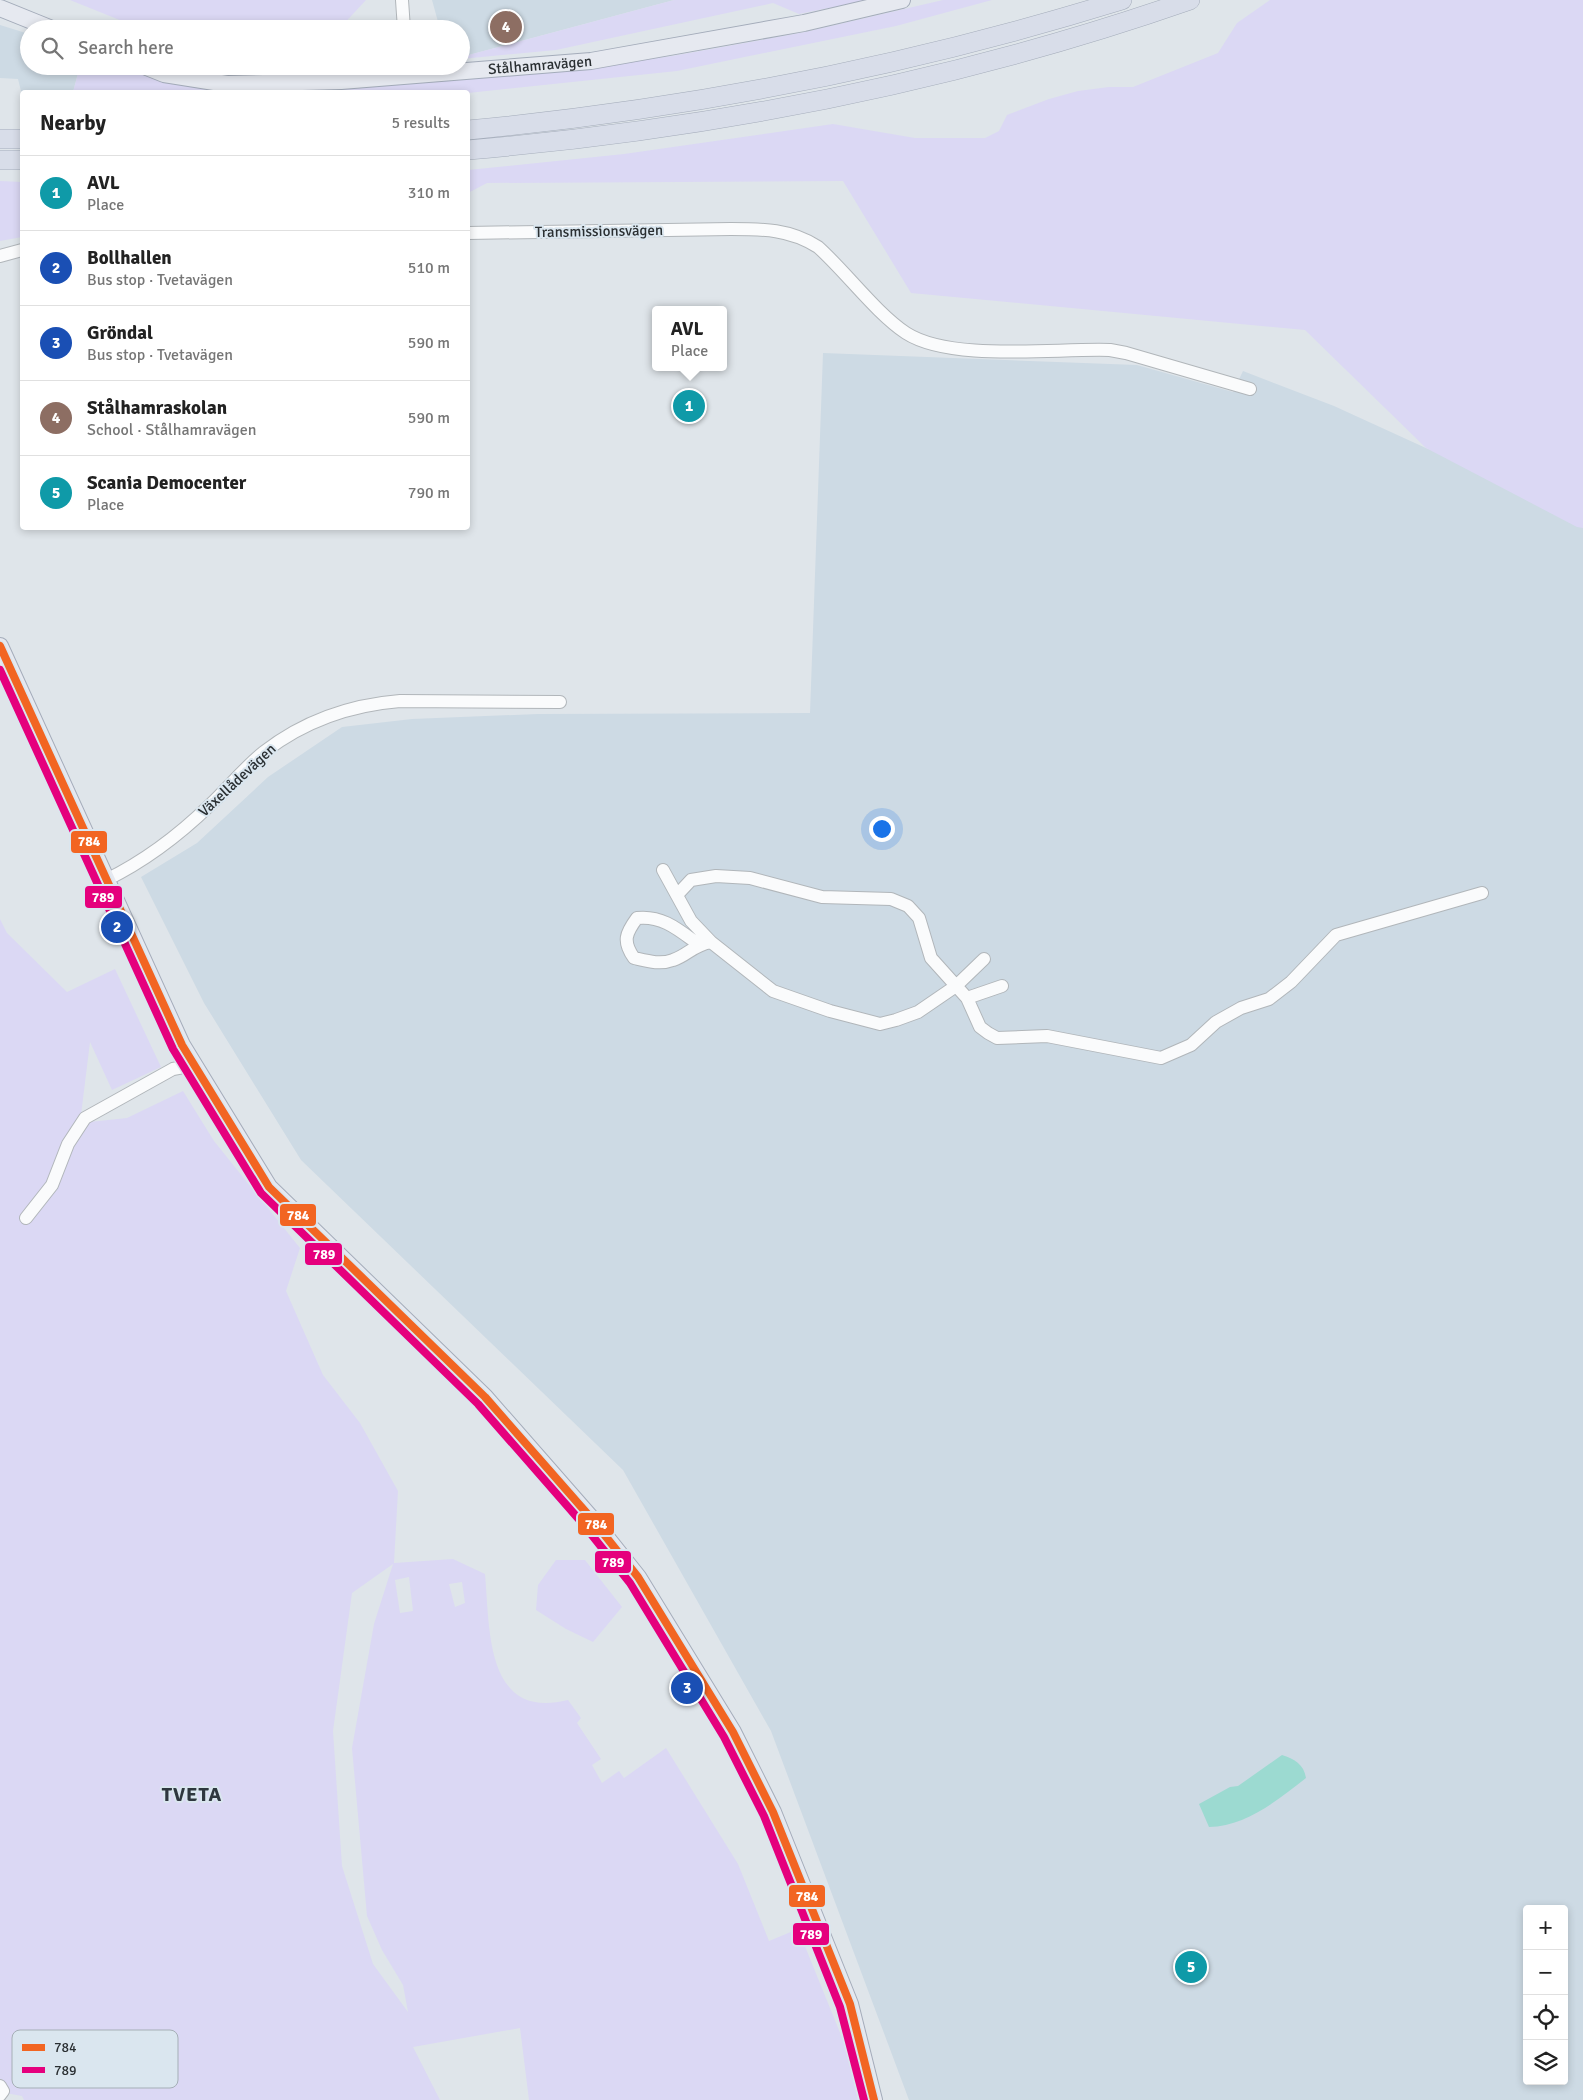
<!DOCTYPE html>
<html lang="en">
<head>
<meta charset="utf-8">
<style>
  body { margin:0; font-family:Signika,sans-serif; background:#f6f6f6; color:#222 }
  .controls { position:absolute; right:15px; bottom:15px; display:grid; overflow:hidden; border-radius:5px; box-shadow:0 2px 8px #0003 }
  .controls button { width:45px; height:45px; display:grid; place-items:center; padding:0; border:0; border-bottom:1px solid #e0e0e0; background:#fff; color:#222; font:25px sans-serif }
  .you { position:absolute; left:881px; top:828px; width:18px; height:18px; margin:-12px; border:4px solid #fff; border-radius:50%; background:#1a73e8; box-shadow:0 0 0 8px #1a73e833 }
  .badge { display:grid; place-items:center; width:32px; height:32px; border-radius:50%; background:#696f72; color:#fff; font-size:16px; font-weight:700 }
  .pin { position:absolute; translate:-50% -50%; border:2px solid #fff; box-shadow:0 1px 5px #0006 }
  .popup { position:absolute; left:652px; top:306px; width:75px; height:65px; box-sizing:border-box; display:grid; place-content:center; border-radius:5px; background:#fff; filter:drop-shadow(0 1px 4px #0005); font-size:16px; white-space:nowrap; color:#767676 }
  .popup b { font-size:19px; color:#222 }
  .popup::after { content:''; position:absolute; left:50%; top:100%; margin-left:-10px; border:10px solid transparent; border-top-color:#fff }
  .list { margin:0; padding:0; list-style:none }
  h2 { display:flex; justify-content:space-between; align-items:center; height:65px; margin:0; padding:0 20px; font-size:21px }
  h2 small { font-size:16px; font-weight:400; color:#767676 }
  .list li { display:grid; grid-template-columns:32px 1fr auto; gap:15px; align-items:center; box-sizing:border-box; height:75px; padding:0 20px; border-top:1px solid #e0e0e0 }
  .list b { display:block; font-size:19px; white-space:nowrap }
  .list p { margin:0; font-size:16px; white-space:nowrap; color:#767676 }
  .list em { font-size:16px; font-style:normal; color:#767676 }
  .icon { flex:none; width:28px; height:28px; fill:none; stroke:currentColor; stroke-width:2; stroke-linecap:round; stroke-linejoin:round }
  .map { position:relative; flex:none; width:1583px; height:2100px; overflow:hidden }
  .search { position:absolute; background:#fff; box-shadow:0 2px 8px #0003; left:20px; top:20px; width:450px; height:55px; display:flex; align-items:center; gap:12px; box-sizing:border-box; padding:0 18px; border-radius:28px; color:#767676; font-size:19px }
  .panel { position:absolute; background:#fff; box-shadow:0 2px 8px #0003; left:20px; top:90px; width:450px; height:440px; border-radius:5px }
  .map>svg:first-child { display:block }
  .built { fill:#cddae4; fill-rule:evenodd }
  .green { fill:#dbd8f4; fill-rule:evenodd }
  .water { fill:#9cdad1 }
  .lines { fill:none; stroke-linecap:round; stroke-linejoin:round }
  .minor-casing { stroke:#b1b6ba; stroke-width:14 }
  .major-casing { stroke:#a4acba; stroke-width:18 }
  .highway-casing { stroke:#a4acba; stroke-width:20 }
  .minor { stroke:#fafbfc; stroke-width:12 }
  .major { stroke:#e6e9f0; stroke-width:16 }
  .highway { stroke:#d8dde9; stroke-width:19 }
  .bus-1-casing { stroke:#dae6ef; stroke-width:11 }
  .bus-2-casing { stroke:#dae6ef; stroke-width:11 }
  .bus-1 { stroke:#f26522; stroke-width:8 }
  .bus-2 { stroke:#e5007d; stroke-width:8 }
  .labels { text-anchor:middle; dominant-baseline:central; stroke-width:4; stroke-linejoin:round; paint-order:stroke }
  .street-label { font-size:15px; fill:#2a2f32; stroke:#dae6ef }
  .district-label { font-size:20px; font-weight:bold; letter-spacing:1px; fill:#2e373e; stroke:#dae6ef }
  .key { fill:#dae6ef; stroke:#a5afb6; stroke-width:1 }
  .key-label { font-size:14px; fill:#2a2f32 }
  .line-badge { stroke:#dae6ef; stroke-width:2 }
  .badge-label { font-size:14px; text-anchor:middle; font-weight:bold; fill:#fff }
</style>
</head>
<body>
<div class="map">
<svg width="1583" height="2100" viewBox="0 0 1583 2100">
  <rect width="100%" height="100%" fill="#dfe5ea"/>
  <path class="built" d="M432,0h242l-213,57v-28h-21z
    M0,25l29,9v32h51l-7,26h-51v3l-4,-16 -18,-1z
    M823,353l314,12 96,27 10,-21 91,35 94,43 155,14v1637h-674l-138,-369 -148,-261 -322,-310 -97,-157 -63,-126 56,-34 71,-66 74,-50 70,-8 126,-5 272,-1zM1527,1909h37v172h-37z"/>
  <path class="green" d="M70,0h296l-27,29h-197z
    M674,0h194l-69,14 -26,-11 -217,47 -95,9v-2z
    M943,0h49l-96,26 -219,45 -209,22 -395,-1 7,-26h40l44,16 177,5 65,-3 187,-17 79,-11 133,-24z
    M1270,0h313v528l-6,-1 -151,-79 -121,-118 -394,-37 -68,-112 -356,2 -19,10v-23l156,-16 209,-30 82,14h70l14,-7 8,-16 42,-16 29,-8 31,-4h24l85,-34 19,-30z
    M0,181l22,1v55l-22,4z
    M0,919l7,14 60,59 48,-23 46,98 -49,23 -22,-48 -10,81 47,-5 56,-27 31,50 86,107 -14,43 37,84 37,48 38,68 -4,72 59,-4 32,15c5,55 0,147 83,126l13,18 -4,5 24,36 -9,6 10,18 17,-12 5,7 42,-30 72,116 31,77 29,-12 47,116 13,55h-329l-9,-72 -107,19 27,53h-416l-2,-4 -22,-4zM393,1564l-19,60 -22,124 15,168 15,34 21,35 5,27 -35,-48 -31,-98 -9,-135 19,-138zM409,1577l4,34 -13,2 -5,-33zM462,1582l3,21 -10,4 -6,-23z
    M556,1560h29l37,47 -29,35 -27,-13 -30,-19 2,-25z"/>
  <path class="water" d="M1282,1755c12,4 22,9 24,23 -28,22 -60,48 -97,49l-10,-23 31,-17 8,-1z"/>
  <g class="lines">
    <g class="minor-casing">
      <path id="minor" d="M402,0l2,29
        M468,233l263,-4c32,0 59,0 87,18 28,25 58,66 88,86 45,29 149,15 204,17l16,3 124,36
        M0,256l22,-6
        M663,870l28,51 20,21 62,49 57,20 50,13 16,-4 22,-8 38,-26 28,-27
        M106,880c39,-19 72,-44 104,-75 18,-17 34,-37 54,-53 40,-31 86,-47 136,-51l160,1
        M677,895l14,-15 25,-4 34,2 72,19 69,2 17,7 11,12 12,40 36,40 13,29 8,6 9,5 50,-2 114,22 30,-13 25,-23 25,-14 28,-9 22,-17 45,-47 146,-42
        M698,944c-19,-14 -36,-29 -61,-26 -11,15 -15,23 -3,40 13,3 26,7 39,2 15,-5 20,-15 38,-18
        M967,998l35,-12
        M26,1218l26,-33 16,-41 17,-26 88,-49 21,-4
        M0,2086l3,5 -3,4"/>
    </g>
    <g class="major-casing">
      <g id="major">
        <path d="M0,8l52,21"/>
        <path id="s1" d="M144,66l20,8 63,10 114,-3 250,-20 213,-38 98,-23"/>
        <path d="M0,646l182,399 87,142 216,210 106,121 47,59 95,155 40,80 77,192 24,96"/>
      </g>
    </g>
    <g class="highway-casing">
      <path id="highway" d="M468,130c222,-21 441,-64 654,-130
        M0,139h22
        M468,150c244,-21 490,-69 722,-150
        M0,160h22"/>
    </g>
    <use href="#minor" class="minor"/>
    <use href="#major" class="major"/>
    <use href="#highway" class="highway"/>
    <g class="bus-1-casing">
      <path id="bus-1" d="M0,646l182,399 87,142 216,210 106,121 47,59 95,155 40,80 77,192 24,96"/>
    </g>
    <g class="bus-2-casing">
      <path id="bus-2" d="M0,670l173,379 88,144 217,211 105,120 47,59 94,154 40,79 76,191 24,93"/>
    </g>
    <use href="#bus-1" class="bus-1"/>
    <use href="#bus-2" class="bus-2"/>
  </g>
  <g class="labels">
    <g class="street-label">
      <text stroke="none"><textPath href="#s1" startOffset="399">Stålhamravägen</textPath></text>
      <text transform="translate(599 231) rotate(-1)">Transmissionsvägen</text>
      <text transform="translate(237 780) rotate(-43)">Växellådevägen</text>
    </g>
    <g class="district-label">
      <text x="192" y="1794">TVETA</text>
    </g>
  </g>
  <rect x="12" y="2030" width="166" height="58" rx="8" class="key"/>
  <rect x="22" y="2044" width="23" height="7" fill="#f26522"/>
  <rect x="22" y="2067" width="23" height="6" fill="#e5007d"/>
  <g class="key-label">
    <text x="54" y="2052">784</text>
    <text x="54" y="2075">789</text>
  </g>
  <g class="line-badge">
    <rect x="70" y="830" width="38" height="24" rx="5" fill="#f26522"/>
    <rect x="84" y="885" width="39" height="24" rx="5" fill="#e5007d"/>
    <rect x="279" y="1203" width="38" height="24" rx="5" fill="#f26522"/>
    <rect x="304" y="1242" width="39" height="24" rx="5" fill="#e5007d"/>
    <rect x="577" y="1512" width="38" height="24" rx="5" fill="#f26522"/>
    <rect x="594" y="1550" width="38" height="24" rx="5" fill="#e5007d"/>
    <rect x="788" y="1884" width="38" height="24" rx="5" fill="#f26522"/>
    <rect x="792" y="1922" width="38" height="24" rx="5" fill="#e5007d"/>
  </g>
  <g class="badge-label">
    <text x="89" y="846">784</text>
    <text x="103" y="902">789</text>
    <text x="298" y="1220">784</text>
    <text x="324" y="1259">789</text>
    <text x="596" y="1529">784</text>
    <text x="613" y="1567">789</text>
    <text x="807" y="1901">784</text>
    <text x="811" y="1939">789</text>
  </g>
</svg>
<div class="controls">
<button>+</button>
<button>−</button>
<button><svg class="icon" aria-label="locate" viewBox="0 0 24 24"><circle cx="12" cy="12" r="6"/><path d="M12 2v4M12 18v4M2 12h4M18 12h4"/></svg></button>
<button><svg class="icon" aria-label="layers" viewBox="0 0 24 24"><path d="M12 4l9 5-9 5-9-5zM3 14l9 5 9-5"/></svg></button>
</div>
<div class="you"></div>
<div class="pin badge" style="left:689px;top:406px;background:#0f9aa8">1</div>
<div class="popup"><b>AVL</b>Place</div>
<div class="pin badge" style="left:117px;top:927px;background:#1a4fb4">2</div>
<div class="pin badge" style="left:687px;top:1688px;background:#1a4fb4">3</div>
<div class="pin badge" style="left:506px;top:27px;background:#8d6e63">4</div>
<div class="pin badge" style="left:1191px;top:1967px;background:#0f9aa8">5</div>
<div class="search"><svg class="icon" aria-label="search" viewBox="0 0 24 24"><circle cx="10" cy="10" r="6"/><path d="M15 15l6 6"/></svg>Search here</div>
<section class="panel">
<h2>Nearby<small>5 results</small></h2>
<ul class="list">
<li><span class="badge" style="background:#0f9aa8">1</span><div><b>AVL</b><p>Place</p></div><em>310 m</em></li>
<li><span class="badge" style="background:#1a4fb4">2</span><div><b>Bollhallen</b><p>Bus stop · Tvetavägen</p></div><em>510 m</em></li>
<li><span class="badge" style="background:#1a4fb4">3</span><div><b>Gröndal</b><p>Bus stop · Tvetavägen</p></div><em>590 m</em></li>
<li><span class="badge" style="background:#8d6e63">4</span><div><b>Stålhamraskolan</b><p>School · Stålhamravägen</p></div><em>590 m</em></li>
<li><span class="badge" style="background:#0f9aa8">5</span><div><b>Scania Democenter</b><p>Place</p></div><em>790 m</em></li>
</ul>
</section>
</div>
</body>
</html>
